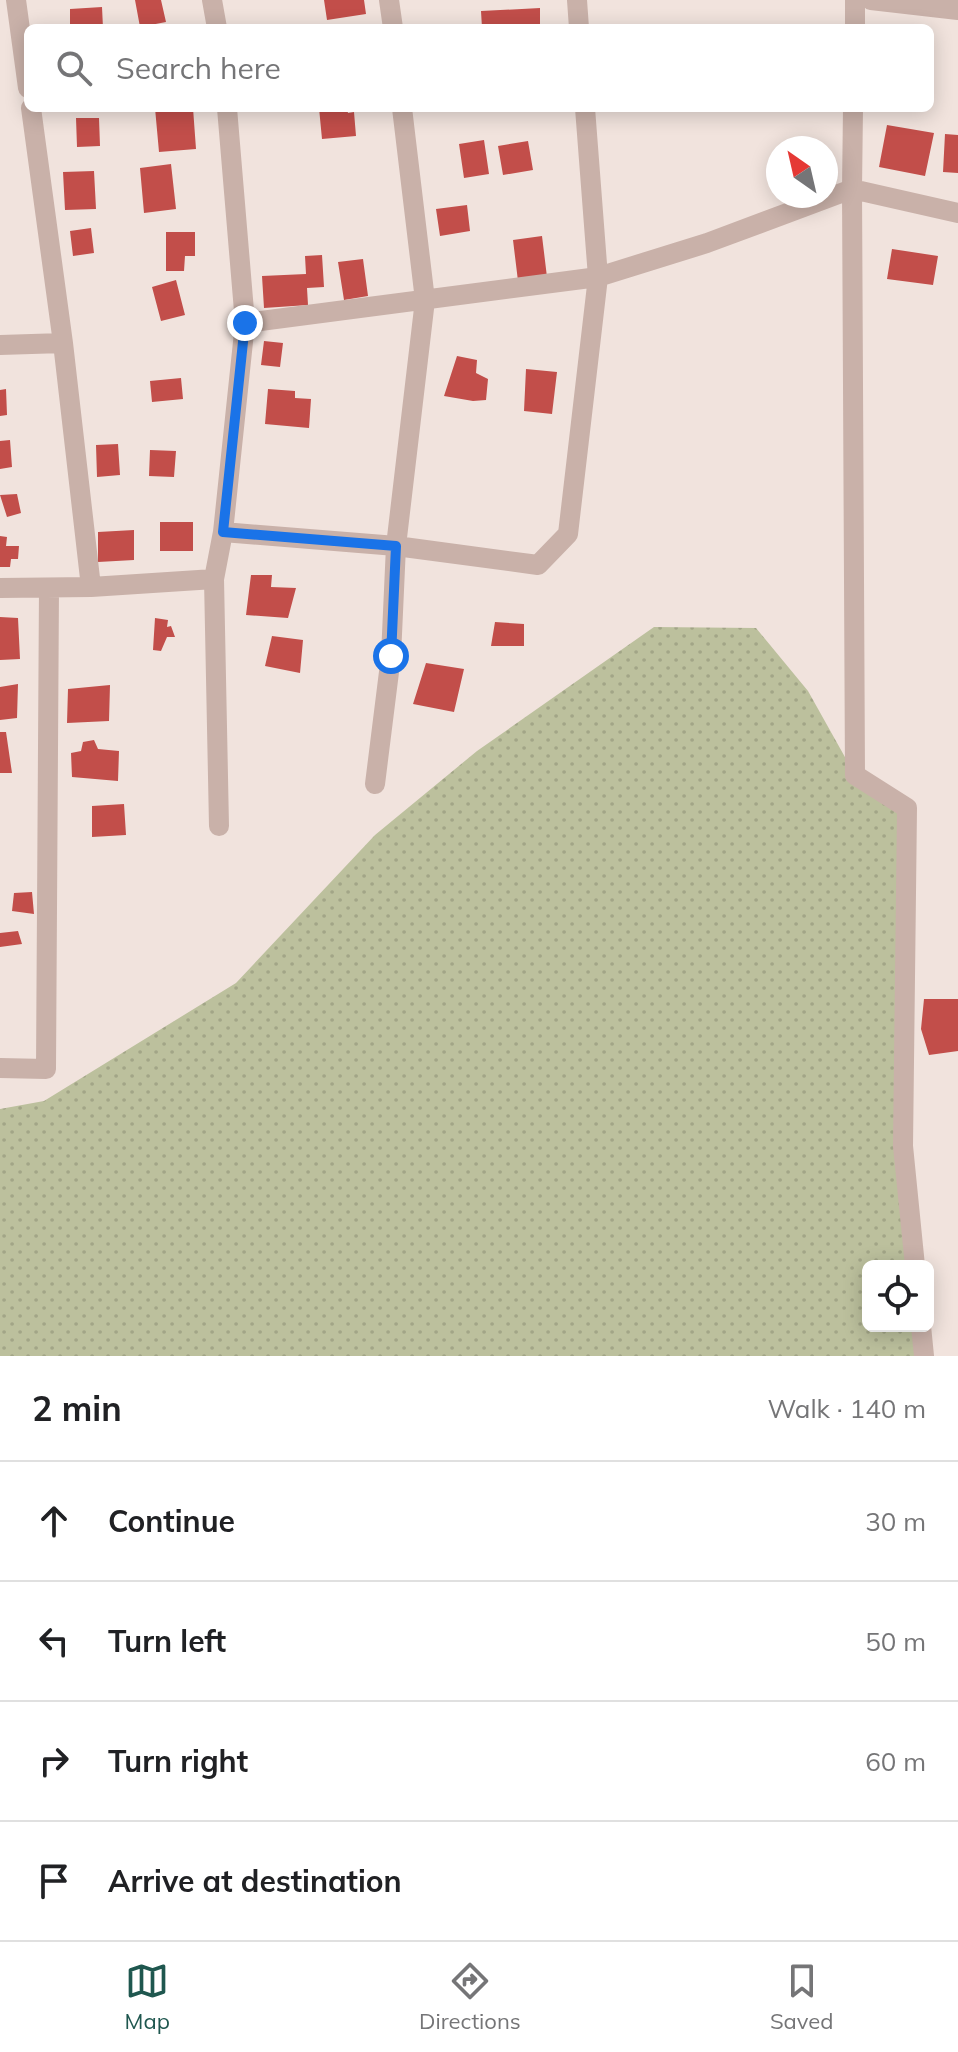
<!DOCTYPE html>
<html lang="en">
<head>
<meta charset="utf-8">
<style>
  body { margin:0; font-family:Mulish,sans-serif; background:#f6f6f6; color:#202124 }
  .controls { position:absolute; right:24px; bottom:24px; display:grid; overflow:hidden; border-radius:12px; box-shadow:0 4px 20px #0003 }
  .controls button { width:72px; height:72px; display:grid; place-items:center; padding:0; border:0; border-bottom:2px solid #e0e0e0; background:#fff; color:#202124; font:40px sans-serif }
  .compass { position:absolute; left:766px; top:136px; width:72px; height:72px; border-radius:50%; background:#fff; box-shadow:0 4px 20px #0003; rotate:326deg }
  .stop { position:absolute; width:24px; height:24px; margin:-18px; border:6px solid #1a73e8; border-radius:50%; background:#fff }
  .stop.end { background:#1a73e8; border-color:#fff; box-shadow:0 2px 8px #0008 }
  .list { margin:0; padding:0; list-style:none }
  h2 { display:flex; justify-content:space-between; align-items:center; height:104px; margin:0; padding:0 32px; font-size:34px }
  h2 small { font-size:26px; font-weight:400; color:#757577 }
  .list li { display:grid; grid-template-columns:52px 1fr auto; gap:24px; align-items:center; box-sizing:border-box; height:120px; padding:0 32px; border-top:2px solid #e0e0e0 }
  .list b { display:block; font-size:30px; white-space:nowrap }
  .list em { font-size:26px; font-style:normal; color:#757577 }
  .icon { flex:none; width:44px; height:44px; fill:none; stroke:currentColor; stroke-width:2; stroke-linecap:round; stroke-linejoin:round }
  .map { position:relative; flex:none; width:958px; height:1356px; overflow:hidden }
  .search { position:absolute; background:#fff; box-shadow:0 4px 20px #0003; left:24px; right:24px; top:24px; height:88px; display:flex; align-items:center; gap:20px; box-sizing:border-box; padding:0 28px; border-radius:12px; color:#757577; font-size:30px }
  .sheet { height:584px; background:#fff }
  nav { display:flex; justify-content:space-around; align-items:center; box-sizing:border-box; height:112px; border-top:2px solid #e0e0e0; background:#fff; font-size:22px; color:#757577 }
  nav a { display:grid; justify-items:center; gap:4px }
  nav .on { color:#1f574f }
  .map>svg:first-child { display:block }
  .grass { fill:url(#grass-dots) }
  .building { fill:#c24e4a }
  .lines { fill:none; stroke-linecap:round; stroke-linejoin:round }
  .minor { stroke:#c9b1a9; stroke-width:20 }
  .route { stroke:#1a73e8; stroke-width:10 }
</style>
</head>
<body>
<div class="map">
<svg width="958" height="1356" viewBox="0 0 958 1356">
  <defs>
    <pattern id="grass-dots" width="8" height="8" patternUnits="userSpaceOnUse" patternTransform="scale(2)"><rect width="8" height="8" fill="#bcc09d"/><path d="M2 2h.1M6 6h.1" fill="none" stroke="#a2a587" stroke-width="1.8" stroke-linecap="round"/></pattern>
  </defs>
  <rect width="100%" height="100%" fill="#f1e3dd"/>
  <path class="grass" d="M654,627l102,1 52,63 47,84 52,33 8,458h-47v60h53l3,30h-924v-247l44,-8 192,-118 139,-148 102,-84z"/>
  <path class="building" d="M135,0h26l5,22 -26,5z
    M324,0h40l2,14 -39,6z
    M102,7l1,21h-33v-19z
    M540,8v17h-14l1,3h-45l-1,-17z
    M155,108h38l3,41 -37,3z
    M319,108h28l1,5 6,-1 2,24 -34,3z
    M76,118h23l1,28 -23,1z
    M887,125l47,8 -9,43 -46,-9z
    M945,134l13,1v38l-15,-1z
    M484,140l5,34 -25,4 -5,-34z
    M528,141l5,29 -30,5 -5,-29z
    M171,164l5,45 -32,4 -4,-45z
    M94,171l2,38 -31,1 -2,-38z
    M467,205l3,26 -30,5 -4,-27z
    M91,228l3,25 -21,3 -3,-25z
    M166,232h29v24h-10l-1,15h-18z
    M542,236l5,41 -29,4 -5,-41z
    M892,249l46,7 -5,29 -46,-6z
    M322,255l2,32 -17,1 1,17 -44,3 -2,-32 44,-2 -1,-18z
    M363,259l5,37 -24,4 -6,-38z
    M176,280l9,35 -24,6 -9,-34z
    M264,341l19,2 -3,24 -19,-2z
    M457,356l20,4 -1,13 12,6 -2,21 -13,1 -29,-5z
    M526,369l31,3 -5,42 -28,-3z
    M181,378l2,21 -31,3 -2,-21z
    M6,389l1,26 -7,1v-26z
    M268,389l27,2v7l16,1 -2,29 -44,-4z
    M10,440l2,27 -12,2v-28z
    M118,444l2,31 -23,2 -1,-32z
    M150,450l26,1 -2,26 -25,-1z
    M17,494l4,19 -14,4 -7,-22z
    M160,522h33v29h-33z
    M134,530v30l-36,2v-30z
    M0,536l7,1 -1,9h13l-1,13h-7l-1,8h-10z
    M251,575h21l-1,12 25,1 -8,30 -42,-3z
    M0,617l18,1 2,41 -20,1z
    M155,618l13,2 -1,7 4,-1 4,11h-8l-6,14 -8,-1z
    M495,622l29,2v22h-33z
    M272,636l31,4 -3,33 -35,-7z
    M426,663l38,6 -10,43 -41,-8z
    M18,684l-1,34 -17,2v-33z
    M110,685l-1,36 -42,2 1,-34z
    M0,732h6l6,41h-12z
    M94,740l4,9 21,2 -1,30 -46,-4 -1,-24 10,-2 2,-9z
    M124,804l2,31 -34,2v-31z
    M32,892l2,22 -22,-3 2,-18z
    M18,931l4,13 -22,3v-14z
    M924,999h34v52l-29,4 -8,-26z"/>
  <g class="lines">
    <path class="minor" d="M16,0l12,88
      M212,0l5,28
      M389,0l4,28
      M577,0l2,28
      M871,0l87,10
      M855,28v-28
      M31,108l32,235 28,244
      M227,108l18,215 -22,209 173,14 -5,110 -16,128
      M402,108l23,192 -29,246 142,19 30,-31 30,-257 109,-34 145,-54 1,-81
      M245,323l353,-46 -13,-169
      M0,345l63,-2
      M0,588l91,-1 123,-8
      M219,826l-5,-247 9,-47
      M0,1068l46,1 3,-481
      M915,1266l-12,-120 4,-338 -52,-33 -3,-586 106,24
      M921,1326l3,30"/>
  </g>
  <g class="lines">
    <path class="route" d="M245,323l-22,209 173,14 -5,110"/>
  </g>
</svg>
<div class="controls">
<button><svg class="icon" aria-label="locate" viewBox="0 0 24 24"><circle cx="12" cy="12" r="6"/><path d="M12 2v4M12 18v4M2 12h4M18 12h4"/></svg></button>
</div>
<svg class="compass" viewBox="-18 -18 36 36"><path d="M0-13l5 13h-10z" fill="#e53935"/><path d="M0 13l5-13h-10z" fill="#757577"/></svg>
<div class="stop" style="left:391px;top:656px"></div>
<div class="stop end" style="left:245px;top:323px"></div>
<div class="search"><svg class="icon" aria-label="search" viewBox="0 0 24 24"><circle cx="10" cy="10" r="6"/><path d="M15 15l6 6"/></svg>Search here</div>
</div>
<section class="sheet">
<h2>2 min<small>Walk · 140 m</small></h2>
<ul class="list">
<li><svg class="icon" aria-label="ahead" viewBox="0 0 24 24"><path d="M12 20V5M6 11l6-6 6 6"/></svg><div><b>Continue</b></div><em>30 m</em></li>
<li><svg class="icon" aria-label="left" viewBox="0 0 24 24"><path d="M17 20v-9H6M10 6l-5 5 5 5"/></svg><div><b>Turn left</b></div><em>50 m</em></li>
<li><svg class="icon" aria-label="right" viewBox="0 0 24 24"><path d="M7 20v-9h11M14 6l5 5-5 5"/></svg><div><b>Turn right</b></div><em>60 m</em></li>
<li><svg class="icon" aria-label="arrive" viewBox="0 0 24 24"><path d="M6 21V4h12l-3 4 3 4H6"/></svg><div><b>Arrive at destination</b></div></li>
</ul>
</section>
<nav>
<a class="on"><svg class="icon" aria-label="map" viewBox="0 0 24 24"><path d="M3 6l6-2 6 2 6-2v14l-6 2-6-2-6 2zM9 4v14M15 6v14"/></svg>Map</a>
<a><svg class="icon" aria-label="directions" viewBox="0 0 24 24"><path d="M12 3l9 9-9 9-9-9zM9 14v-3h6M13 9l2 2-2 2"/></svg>Directions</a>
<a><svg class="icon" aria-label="saved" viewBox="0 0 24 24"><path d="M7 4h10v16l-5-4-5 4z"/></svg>Saved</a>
</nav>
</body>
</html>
